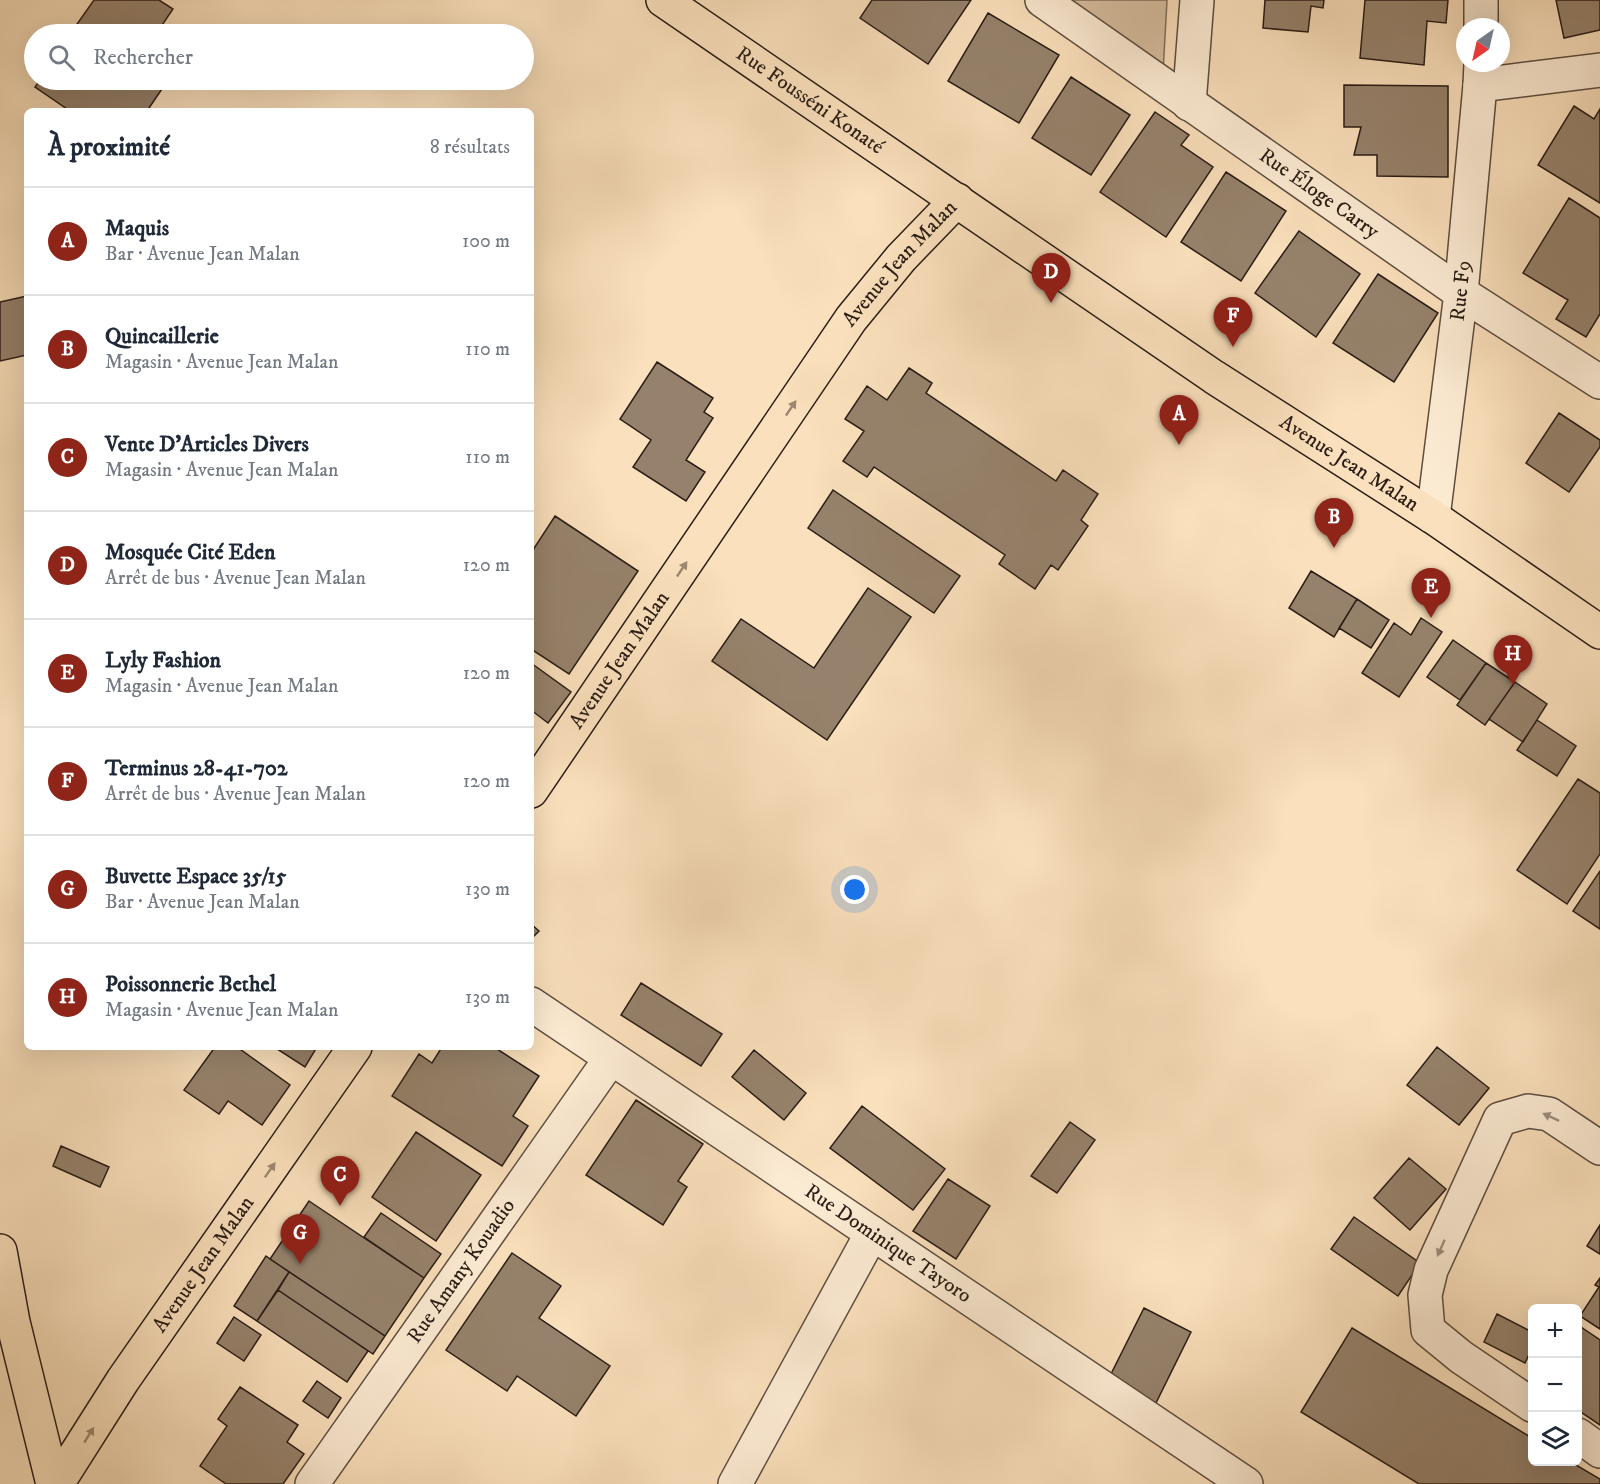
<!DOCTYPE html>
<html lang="fr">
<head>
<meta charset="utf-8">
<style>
  body { margin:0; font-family:"IM FELL DW Pica",serif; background:#f2f2f3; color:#1f2937 }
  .controls { position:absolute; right:18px; bottom:18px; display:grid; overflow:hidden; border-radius:9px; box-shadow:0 6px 24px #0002 }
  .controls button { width:54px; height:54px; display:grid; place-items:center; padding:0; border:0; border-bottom:2px solid #e0e1e3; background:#fff; color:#1f2937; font:30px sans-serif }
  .compass { position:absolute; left:1456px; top:18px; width:54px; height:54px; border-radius:50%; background:#fff; box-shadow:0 6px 24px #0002; rotate:214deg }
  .you { position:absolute; left:855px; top:890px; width:21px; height:21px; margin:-15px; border:4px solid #fff; border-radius:50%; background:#1a73e8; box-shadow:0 0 0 9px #1a73e833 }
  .badge { display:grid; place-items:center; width:39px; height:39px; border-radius:50%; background:#8f2418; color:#fff; font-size:20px; font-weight:700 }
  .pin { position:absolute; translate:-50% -50px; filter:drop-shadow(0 2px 3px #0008) }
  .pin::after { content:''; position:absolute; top:32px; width:21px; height:18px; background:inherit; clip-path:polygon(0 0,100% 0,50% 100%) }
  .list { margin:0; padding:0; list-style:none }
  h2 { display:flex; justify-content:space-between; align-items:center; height:78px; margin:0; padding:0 24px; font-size:26px }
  h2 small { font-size:20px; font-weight:400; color:#747a83 }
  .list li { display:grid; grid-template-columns:39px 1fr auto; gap:18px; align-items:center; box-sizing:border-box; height:108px; padding:0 24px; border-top:2px solid #e0e1e3 }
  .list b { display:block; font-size:22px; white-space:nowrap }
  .list p { margin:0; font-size:20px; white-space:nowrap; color:#747a83 }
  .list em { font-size:20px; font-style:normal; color:#747a83 }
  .icon { flex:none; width:33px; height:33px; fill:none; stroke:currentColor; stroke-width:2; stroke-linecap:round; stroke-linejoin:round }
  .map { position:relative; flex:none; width:1600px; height:1484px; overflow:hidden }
  .search { position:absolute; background:#fff; box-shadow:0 6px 24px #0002; left:24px; top:24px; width:510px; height:66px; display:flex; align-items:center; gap:15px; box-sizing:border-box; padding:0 21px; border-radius:33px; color:#747a83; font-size:22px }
  .panel { position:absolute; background:#fff; box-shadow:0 6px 24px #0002; left:24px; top:108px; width:510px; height:942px; border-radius:9px }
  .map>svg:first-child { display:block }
  .green { fill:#d7bfa0; stroke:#806e5b; stroke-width:1.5 }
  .building { fill:#96826c; stroke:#2a1d16; stroke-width:1.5 }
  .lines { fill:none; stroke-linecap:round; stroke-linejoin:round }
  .minor-casing { stroke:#5e4e40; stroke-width:36 }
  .major-casing { stroke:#2a1d16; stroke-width:36 }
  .minor { stroke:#fcebd3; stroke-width:33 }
  .major { stroke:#fae0bc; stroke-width:33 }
  .oneway { fill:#9c8871 }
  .oneway2 { fill:#9e8e7e }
  .labels { text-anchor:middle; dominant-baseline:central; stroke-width:6; stroke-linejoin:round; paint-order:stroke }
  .street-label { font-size:21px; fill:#2a1d16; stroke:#fcebd3 }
</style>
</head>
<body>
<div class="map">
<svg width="1600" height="1484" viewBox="0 0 1600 1484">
  <rect width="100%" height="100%" fill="#fae0bc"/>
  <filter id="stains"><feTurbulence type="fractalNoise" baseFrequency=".00333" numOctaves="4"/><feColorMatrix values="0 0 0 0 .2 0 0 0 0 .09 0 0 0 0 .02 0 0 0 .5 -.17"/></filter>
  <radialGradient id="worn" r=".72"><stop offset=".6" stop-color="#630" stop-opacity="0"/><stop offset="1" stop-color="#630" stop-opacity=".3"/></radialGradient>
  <path class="green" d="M1052,0h115l-4,73z"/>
  <path class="building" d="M94,0h65l14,9 -17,25h-86z
    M872,0h99l-43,64 -68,-46z
    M1265,0h59l-1,8 -12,-2 -3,26 -45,-4z
    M1365,0h83l-2,23 -19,-2 -3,44 -64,-7z
    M1556,0h44v30l-36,8z
    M988,13l71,42 -40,68 -71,-42z
    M1071,77l59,38 -39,60 -59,-37z
    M40,80h128l-21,31h-77l-35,-24z
    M1344,85l104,1v91l-71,-1v-21h-23l7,-28h-17z
    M1574,106l20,13 6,-10v94l-62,-38z
    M1155,112l34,23 -8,10 32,22 -47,70 -66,-45z
    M1226,172l60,39 -45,70 -60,-39z
    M1569,198l31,20v96l-14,23 -30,-18 12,-19 -45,-27z
    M1299,231l61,43 -44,63 -61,-44z
    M1378,274l60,39 -44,69 -61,-39z
    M27,296v59l-27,6v-59z
    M657,362l56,36 -9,14 9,6 -27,42 19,12 -19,29 -53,-34 18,-27 -31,-21z
    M909,368l23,15 -6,10 130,88 7,-11 35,24 -17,26 7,6 -30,44 -7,-5 -16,24 -36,-25 6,-9 -131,-88 -7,10 -24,-16 21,-30 -19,-12 22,-33 20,14z
    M1559,413l41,27v7l-31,45 -43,-29z
    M833,490l127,86 -26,37 -126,-85z
    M555,516l83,55 -69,103 -38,-25v-96z
    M1311,571l46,28 -23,38 -45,-29z
    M868,588l43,29 -84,123 -115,-79 29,-42 73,49z
    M1357,599l32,21 -18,28 -32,-20z
    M1421,618l21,14 -43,65 -37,-24 32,-50 17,12z
    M1453,640l33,23 -26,37 -33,-23z
    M531,663l40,29 -23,31 -17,-13z
    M1486,663l29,19 -30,43 -28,-20z
    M1515,682l32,22 -24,38 -34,-23z
    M1537,720l39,26 -19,30 -40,-26z
    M1578,779l22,14v61l-33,50 -50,-34z
    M1600,871v58l-27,-18z
    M531,924l8,7 -8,8z
    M641,983l81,51 -21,32 -80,-51z
    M215,1047h22l53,38 -28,40 -34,-24 -9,13 -35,-24z
    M274,1047h43l-12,20z
    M442,1047h52l45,29 -26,40 15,10 -26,40 -110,-70 27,-42 13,9z
    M1437,1047l52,41 -30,37 -52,-40z
    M754,1050l52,43 -22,27 -52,-43z
    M636,1100l67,44 -25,37 9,6 -24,38 -77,-50z
    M862,1106l83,63 -32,41 -83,-62z
    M1070,1122l25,18 -38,53 -26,-17z
    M416,1132l65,43 -45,66 -64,-44z
    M61,1146l48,21 -9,20 -47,-21z
    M1409,1158l37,31 -36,41 -36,-32z
    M948,1179l42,27 -34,53 -43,-28z
    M309,1201l115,77 -39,58 -115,-77z
    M381,1213l60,41 -17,24 -60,-41z
    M1354,1217l66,46 -22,33 -67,-47z
    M1600,1225v29l-13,-8z
    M512,1253l49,33 -22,32 71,48 -34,50 -59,-40 -10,15 -61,-41z
    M266,1256l23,16 -32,49 -23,-15z
    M289,1272l96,64 -12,18 -95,-64z
    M1600,1278v51l-20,-13 19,-29 -4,-2z
    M278,1290l90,61 -21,31 -90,-61z
    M1144,1308l47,24 -39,79 -48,-23z
    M1497,1314l35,18v16l-7,15 -41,-21z
    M234,1317l27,18 -17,26 -27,-18z
    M1578,1325l22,15v85l-22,-15z
    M1352,1328l180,110v24h39l29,17v5h-181l-118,-72z
    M317,1381l24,17 -13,20 -25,-17z
    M240,1387l58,38 -11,17 17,12 -21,30h-57l-26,-18 27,-40 -9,-7z"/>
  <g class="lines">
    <g class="minor-casing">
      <g id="minor">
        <path id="s1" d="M1042,0l419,293 139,89"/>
        <path d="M1481,27v-27"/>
        <path d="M1480,85l120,-15"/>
        <path d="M1189,104l8,-104"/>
        <path id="s2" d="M1433,517l28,-224 19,-208 1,-22"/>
        <path id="s3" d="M531,1004l715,480"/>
        <path d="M1532,1405l-71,-48 -33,-27 -3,-35 6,-25 69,-151 28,-8 21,3 51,34"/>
        <path d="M1578,1435l22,16"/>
        <path id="s4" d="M312,1484l299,-426"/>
        <path d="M735,1484l137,-251"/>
      </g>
    </g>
    <g class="major-casing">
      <g id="major">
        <path id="s5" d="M663,0l551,377 219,140 167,115"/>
        <path id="s6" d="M531,791l320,-472 50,-61 56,-58"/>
        <path d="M0,1251l13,71 40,162"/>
        <path id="s7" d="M57,1484l66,-104 232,-333"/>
      </g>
    </g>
    <use href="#minor" class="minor"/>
    <use href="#major" class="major"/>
  </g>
  <defs><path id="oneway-solid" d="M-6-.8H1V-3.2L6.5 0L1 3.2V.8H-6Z" transform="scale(1.5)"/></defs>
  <g class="oneway">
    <use href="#oneway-solid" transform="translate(791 408) rotate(-56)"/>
    <use href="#oneway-solid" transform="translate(682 569) rotate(-56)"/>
    <use href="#oneway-solid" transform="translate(270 1170) rotate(-55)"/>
    <use href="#oneway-solid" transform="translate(89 1435) rotate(-58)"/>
  </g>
  <g class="oneway2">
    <use href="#oneway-solid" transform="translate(1551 1117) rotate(-155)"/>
    <use href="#oneway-solid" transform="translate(1441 1248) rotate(114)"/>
  </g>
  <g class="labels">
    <g class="street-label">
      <text stroke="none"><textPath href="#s5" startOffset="178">Rue Fousséni Konaté</textPath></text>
      <text stroke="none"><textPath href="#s1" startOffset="338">Rue Éloge Carry</textPath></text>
      <text stroke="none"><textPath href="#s6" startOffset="644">Avenue Jean Malan</textPath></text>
      <text stroke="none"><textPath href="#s2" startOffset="228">Rue F9</textPath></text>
      <text stroke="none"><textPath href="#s5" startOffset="828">Avenue Jean Malan</textPath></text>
      <text stroke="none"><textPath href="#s6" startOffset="158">Avenue Jean Malan</textPath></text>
      <text stroke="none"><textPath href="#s3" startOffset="430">Rue Dominique Tayoro</textPath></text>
      <text stroke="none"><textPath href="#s7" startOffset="264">Avenue Jean Malan</textPath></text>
      <text stroke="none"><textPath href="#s4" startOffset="260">Rue Amany Kouadio</textPath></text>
    </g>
  </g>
  <rect width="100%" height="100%" filter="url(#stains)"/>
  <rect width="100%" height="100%" fill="url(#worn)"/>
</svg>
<div class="controls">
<button>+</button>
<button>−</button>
<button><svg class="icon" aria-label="layers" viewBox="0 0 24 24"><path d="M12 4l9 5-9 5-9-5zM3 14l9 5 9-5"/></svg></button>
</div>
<svg class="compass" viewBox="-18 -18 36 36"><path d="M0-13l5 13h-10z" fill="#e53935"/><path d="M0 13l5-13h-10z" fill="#747a83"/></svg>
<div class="you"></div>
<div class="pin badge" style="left:1179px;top:445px">A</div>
<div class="pin badge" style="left:1334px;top:548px">B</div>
<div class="pin badge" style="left:340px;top:1206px">C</div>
<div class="pin badge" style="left:1051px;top:303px">D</div>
<div class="pin badge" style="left:1431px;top:618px">E</div>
<div class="pin badge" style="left:1233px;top:347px">F</div>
<div class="pin badge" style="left:300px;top:1264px">G</div>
<div class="pin badge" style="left:1513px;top:685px">H</div>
<div class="search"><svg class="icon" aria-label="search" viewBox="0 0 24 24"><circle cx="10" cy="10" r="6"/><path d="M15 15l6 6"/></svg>Rechercher</div>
<section class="panel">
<h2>À proximité<small>8 résultats</small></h2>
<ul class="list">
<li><span class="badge">A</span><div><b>Maquis</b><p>Bar · Avenue Jean Malan</p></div><em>100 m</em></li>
<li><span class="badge">B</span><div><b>Quincaillerie</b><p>Magasin · Avenue Jean Malan</p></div><em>110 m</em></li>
<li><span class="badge">C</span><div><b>Vente D'Articles Divers</b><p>Magasin · Avenue Jean Malan</p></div><em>110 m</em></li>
<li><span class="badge">D</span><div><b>Mosquée Cité Eden</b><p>Arrêt de bus · Avenue Jean Malan</p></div><em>120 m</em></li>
<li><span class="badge">E</span><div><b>Lyly Fashion</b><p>Magasin · Avenue Jean Malan</p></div><em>120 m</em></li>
<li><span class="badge">F</span><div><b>Terminus 28-41-702</b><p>Arrêt de bus · Avenue Jean Malan</p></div><em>120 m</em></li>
<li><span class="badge">G</span><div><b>Buvette Espace 35/15</b><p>Bar · Avenue Jean Malan</p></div><em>130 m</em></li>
<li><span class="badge">H</span><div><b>Poissonnerie Bethel</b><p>Magasin · Avenue Jean Malan</p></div><em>130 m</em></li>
</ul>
</section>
</div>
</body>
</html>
